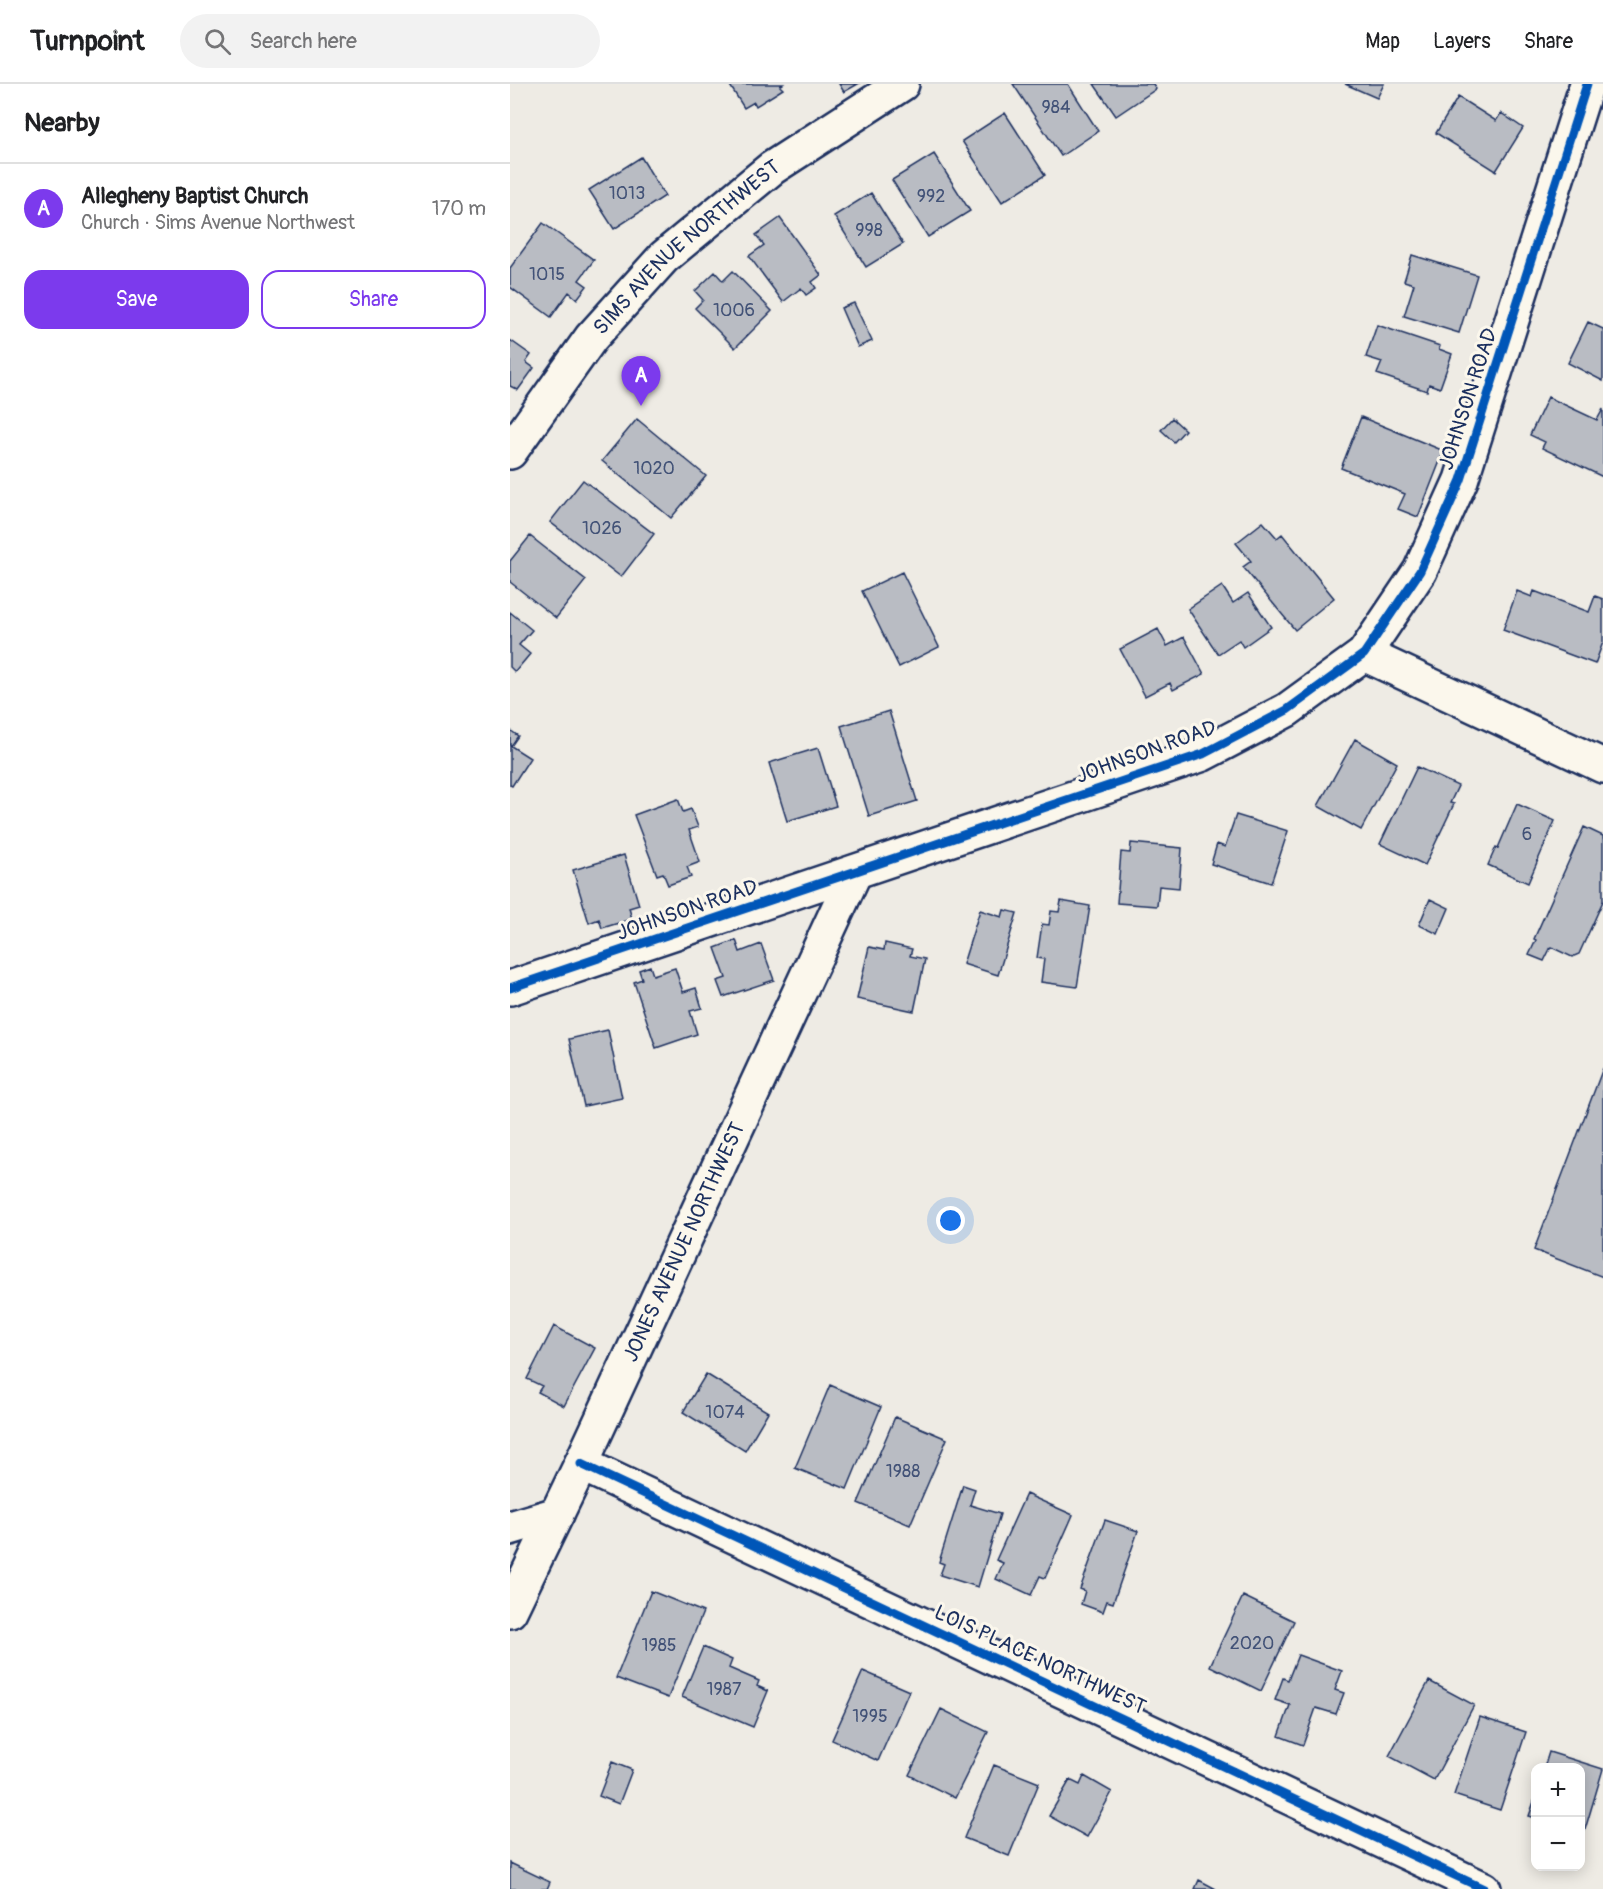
<!DOCTYPE html>
<html lang="en">
<head>
<meta charset="utf-8">
<style>
  body { margin:0; font-family:Pangolin,sans-serif; background:#f2f2f2; color:#202124 }
  .controls { position:absolute; right:18px; bottom:18px; display:grid; overflow:hidden; border-radius:12px; box-shadow:0 3px 15px #0003 }
  .controls button { width:54px; height:54px; display:grid; place-items:center; padding:0; border:0; border-bottom:2px solid #e0e0e0; background:#fff; color:#202124; font:30px sans-serif }
  .you { position:absolute; left:441px; top:1137px; width:21px; height:21px; margin:-15px; border:4px solid #fff; border-radius:50%; background:#1a73e8; box-shadow:0 0 0 9px #1a73e833 }
  .badge { display:grid; place-items:center; width:39px; height:39px; border-radius:50%; background:#7c3aed; color:#fff; font-size:20px; font-weight:700 }
  .pin { position:absolute; translate:-50% -50px; filter:drop-shadow(0 2px 3px #0008) }
  .pin::after { content:''; position:absolute; top:32px; width:21px; height:18px; background:inherit; clip-path:polygon(0 0,100% 0,50% 100%) }
  .list { margin:0; padding:0; list-style:none }
  h2 { display:flex; justify-content:space-between; align-items:center; height:78px; margin:0; padding:0 24px; font-size:26px }
  h2 small { font-size:20px; font-weight:400; color:#757577 }
  .list li { display:grid; grid-template-columns:39px 1fr auto; gap:18px; align-items:center; box-sizing:border-box; height:90px; padding:0 24px; border-top:2px solid #e0e0e0 }
  .list b { display:block; font-size:22px; white-space:nowrap }
  .list p { margin:0; font-size:20px; white-space:nowrap; color:#757577 }
  .list em { font-size:20px; font-style:normal; color:#757577 }
  .actions { display:flex; gap:12px; padding:18px 24px }
  .actions a { flex:1; padding:14px 0; border:2px solid #7c3aed; border-radius:18px; text-align:center; font-size:21px; color:#7c3aed }
  .actions .main { background:#7c3aed; color:#fff }
  .icon { flex:none; width:33px; height:33px; fill:none; stroke:currentColor; stroke-width:2; stroke-linecap:round; stroke-linejoin:round }
  .map { position:relative; flex:none; width:1093px; height:1805px; overflow:hidden }
  header { display:flex; align-items:center; gap:36px; box-sizing:border-box; height:84px; padding:0 30px; background:#fff; border-bottom:2px solid #e0e0e0 }
  header strong { font-size:28px }
  nav { display:flex; gap:33px; margin-inline-start:auto; font-size:21px }
  .search { width:420px; height:54px; background:#f2f2f2; display:flex; align-items:center; gap:15px; box-sizing:border-box; padding:0 21px; border-radius:33px; color:#757577; font-size:22px }
  main { display:flex }
  aside { flex:1; background:#fff }
  .map>svg:first-child { display:block }
  .building { fill:#b9bcc3; stroke:#1b2f5e; stroke-width:1.5 }
  .lines { fill:none; stroke-linecap:round; stroke-linejoin:round }
  .minor-casing { stroke:#1b2f5e; stroke-width:38 }
  .tertiary-casing { stroke:#1b2f5e; stroke-width:38 }
  .minor { stroke:#fbf7ec; stroke-width:33 }
  .tertiary { stroke:#fbf7ec; stroke-width:33 }
  .cycleway-casing { stroke:#fbf7ec; stroke-width:13 }
  .cycleway { stroke:#0057b8; stroke-width:9 }
  .labels { text-anchor:middle; dominant-baseline:central; stroke-width:6; stroke-linejoin:round; paint-order:stroke }
  .number-label { font-size:18px; fill:#425277 }
  .street-label { font-size:21px; fill:#1b2f5e; stroke:#fbf7ec }
</style>
</head>
<body>
<header>
<strong>Turnpoint</strong>
<div class="search"><svg class="icon" aria-label="search" viewBox="0 0 24 24"><circle cx="10" cy="10" r="6"/><path d="M15 15l6 6"/></svg>Search here</div>
<nav><a>Map</a><a>Layers</a><a>Share</a></nav>
</header>
<main>
<aside>
<h2>Nearby<small></small></h2>
<ul class="list">
<li><span class="badge">A</span><div><b>Allegheny Baptist Church</b><p>Church · Sims Avenue Northwest</p></div><em>170 m</em></li>
</ul>
<div class="actions"><a class="main">Save</a><a>Share</a></div>
</aside>
<div class="map">
<svg width="1093" height="1805" viewBox="0 0 1093 1805">
  <rect width="100%" height="100%" fill="#eeebe4"/>
  <filter id="ink" filterUnits="userSpaceOnUse"><feTurbulence type="fractalNoise" baseFrequency=".0167" numOctaves="2"/><feDisplacementMap in="SourceGraphic" scale="12" xChannelSelector="R" yChannelSelector="G"/><feConvolveMatrix kernelMatrix="1 2 1 2 8 2 1 2 1" color-interpolation-filters="sRGB"/></filter>
  <g filter="url(#ink)">
    <path class="building" d="M219,0h54l-3,2 3,3 -27,17 -2,-4 -10,6z
      M329,0h19l-14,8z
      M503,0h55l30,47 -37,25z
      M584,0h59l3,5 -40,27z
      M835,0h39l-7,14z
      M948,13l38,24 5,-8 22,15 -27,43 -60,-38z
      M495,29l40,62 -43,27 -40,-61z
      M424,70l36,57 -42,26 -36,-57z
      M131,73l24,39 -51,33 -25,-39z
      M361,109l32,51 -37,23 -32,-51z
      M270,134l41,57 -9,7 4,6 -10,7 -5,-7 -18,14 -34,-46 15,-11 -8,-10z
      M33,139l51,37 -15,20 8,6 -10,13 -8,-7 -18,25 -41,-30v-19z
      M902,171l65,20 -18,58 -55,-17 10,-32 -10,-3z
      M223,187l39,40 -37,37 -40,-40 8,-8 -8,-9 20,-19 8,9z
      M344,219l18,38 -14,6 -17,-39z
      M1078,238l15,7v52l-35,-18z
      M867,241l63,21 -1,3 13,5 -12,34 -11,-4 -2,7 -50,-17 5,-12 -16,-5z
      M0,256l21,15 -5,7 8,6 -16,22 -8,-4z
      M1038,313l49,23 6,-11v68l-61,-29 3,-6 -15,-7z
      M851,333l83,34 -26,66 -20,-8 7,-15 -64,-26z
      M662,334l13,12 -11,12 -13,-12z
      M127,335l69,57 -35,42 -69,-57z
      M73,396l71,54 -33,43 -71,-55z
      M753,438l14,16 5,-4 52,64 -39,32 -52,-63 8,-6 -15,-18z
      M20,452l56,44 -30,38 -46,-36v-21z
      M392,488l37,75 -40,20 -37,-76z
      M712,502l11,17 15,-10 23,34 -28,20 -4,-7 -21,14 -30,-45z
      M1007,507l15,6 2,-6 55,21 6,-16 8,3v43l-8,22 -92,-34z
      M0,528l22,18 -13,15 11,9 -15,18 -5,-5z
      M648,545l9,17 17,-9 20,37 -31,16 -3,-7 -25,13 -25,-47z
      M379,627l28,90 -48,15 -28,-90z
      M0,646l8,6 -7,10 19,12 -18,28 -2,-1z
      M845,655l42,24 -36,67 -43,-24z
      M308,664l18,58 -49,15 -18,-58z
      M907,683l41,19 -8,17 4,1 -29,61 -45,-21z
      M168,715l5,13 8,-3 7,18 -9,3 11,32 -13,5 4,10 -23,8 -5,-12 -6,2 -23,-60z
      M1007,720l38,17 -27,62 -40,-18 8,-18 2,1z
      M726,731l52,16 -17,52 -60,-19 6,-20 8,3z
      M1074,743l19,9v65l-24,53 -7,3 -21,-10 -7,14 -15,-6 7,-15 -2,-1z
      M621,759l51,5 -3,40 -20,-2 -2,20 -40,-3 4,-51 9,1z
      M114,771l15,50 -10,3 3,11 -30,9 -3,-9 -10,4 -16,-53z
      M920,815l19,9 -11,26 -19,-9z
      M551,817l29,5 -13,81 -36,-5 3,-23 -7,-1 5,-34 7,1 2,-14 8,1z
      M470,826l22,7 2,-7 13,3 -19,62 -35,-11z
      M226,856l4,12 21,-8 13,36 -51,17 -6,-16 9,-3 -11,-30z
      M375,859l27,6 -2,7 15,3 -11,52 -57,-12 12,-52 15,3z
      M140,882l3,9 22,-7 8,24 13,-4 6,20 -12,3 7,23 -41,14 -22,-66 8,-3 -3,-9z
      M98,946l14,68 -38,8 -15,-67z
      M1093,984v209l-69,-27z
      M44,1242l41,22 -31,58 -26,-14 4,-6 -15,-7z
      M196,1290l62,38 -23,39 -62,-39z
      M320,1301l51,22 -34,82 -52,-21z
      M385,1333l52,22 -37,86 -52,-22z
      M453,1401l12,4 -5,16 30,9 -22,73 -38,-12 4,-11 -5,-2z
      M516,1410l47,21 -28,63 -5,-2 -9,19 -35,-16 7,-16 -7,-3z
      M595,1436l33,11 -25,72 -6,-2 -4,11 -22,-8 4,-13 -5,-2z
      M141,1507l52,21 -35,86 -52,-20z
      M733,1512l51,25 -33,70 -51,-25z
      M193,1563l29,13 -3,8 30,13 -2,5 11,5 -15,36 -71,-30z
      M788,1571l44,16 -7,19 9,3 -8,21 -20,-6 -13,37 -24,-9 11,-31 -15,-5 8,-22 5,2z
      M353,1587l46,20 -31,70 -46,-21z
      M919,1597l45,24 -40,75 -45,-24z
      M431,1625l47,23 -33,66 -46,-23z
      M970,1633l46,15 -26,78 -46,-15z
      M1039,1668l54,17 -19,64 -4,-1v-64h-36z
      M102,1678l20,8 -13,34 -20,-8z
      M484,1681l45,18 -30,73 -45,-18z
      M574,1692l28,16 -25,45 -38,-21 21,-36 10,5z
      M1026,1712v22l-7,-2z
      M0,1779l40,19 -3,7h-37z
      M689,1796l17,9h-21z"/>
    <g class="lines">
      <g class="minor-casing">
        <g id="minor">
          <path id="s1" d="M0,368l81,-114 73,-81 108,-89 130,-84"/>
          <path d="M854,570l239,112"/>
          <path d="M71,1380l903,425"/>
          <path d="M0,1444l47,-14"/>
          <path id="s2" d="M0,1527l71,-147 274,-592"/>
        </g>
      </g>
      <g class="tertiary-casing">
        <path id="tertiary" d="M0,904l693,-234 84,-44 77,-56 56,-83 41,-91 126,-396"/>
      </g>
      <use href="#minor" class="minor"/>
      <use href="#tertiary" class="tertiary"/>
      <g class="cycleway-casing">
        <path id="cycleway" d="M0,904l693,-234 84,-44 77,-56 56,-83 41,-91 126,-396
          M71,1380l903,425"/>
      </g>
      <use href="#cycleway" class="cycleway"/>
    </g>
  </g>
  <g class="labels">
    <g class="number-label">
      <text x="546" y="23">984</text>
      <text x="117" y="109">1013</text>
      <text x="421" y="112">992</text>
      <text x="359" y="146">998</text>
      <text x="37" y="190">1015</text>
      <text x="224" y="226">1006</text>
      <text x="144" y="384">1020</text>
      <text x="92" y="444">1026</text>
      <text x="1017" y="750">6</text>
      <text x="215" y="1328">1074</text>
      <text x="393" y="1387">1988</text>
      <text x="742" y="1559">2020</text>
      <text x="149" y="1561">1985</text>
      <text x="214" y="1605">1987</text>
      <text x="360" y="1632">1995</text>
    </g>
    <g class="street-label">
      <text stroke="none"><textPath href="#s1" startOffset="272">SIMS AVENUE NORTHWEST</textPath></text>
      <text transform="translate(958 315) rotate(-72)">JOHNSON ROAD</text>
      <text transform="translate(636 668) rotate(-20)">JOHNSON ROAD</text>
      <text transform="translate(177 826) rotate(-19)">JOHNSON ROAD</text>
      <text stroke="none"><textPath href="#s2" startOffset="408">JONES AVENUE NORTHWEST</textPath></text>
      <text transform="translate(530 1576) rotate(25)">LOIS PLACE NORTHWEST</text>
    </g>
  </g>
</svg>
<div class="controls">
<button>+</button>
<button>−</button>
</div>
<div class="you"></div>
<div class="pin badge" style="left:131px;top:322px">A</div>
</div>
</main>
</body>
</html>
